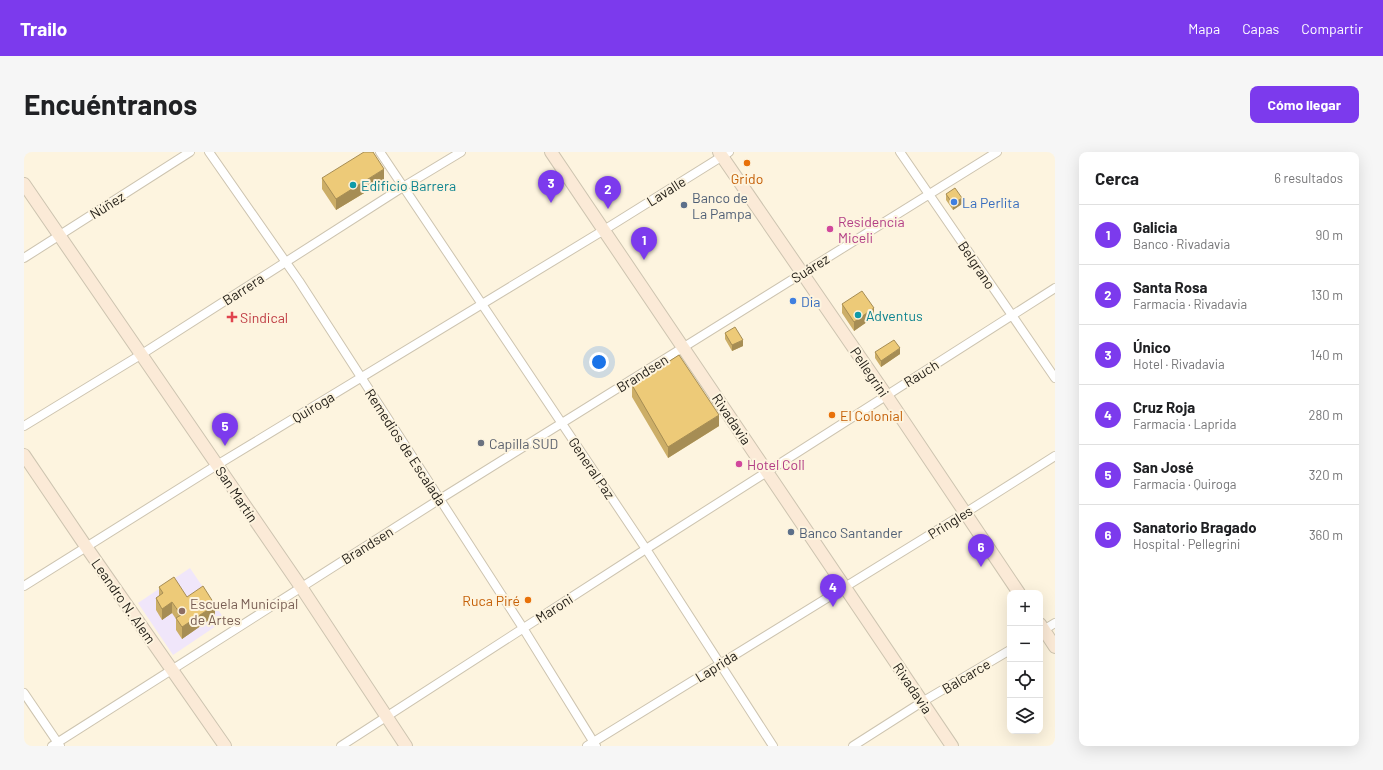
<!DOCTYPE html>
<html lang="es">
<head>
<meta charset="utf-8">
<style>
  body { margin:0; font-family:Barlow,sans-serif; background:#f6f6f6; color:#202124 }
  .controls { position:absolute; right:12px; bottom:12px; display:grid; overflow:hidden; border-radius:8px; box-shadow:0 4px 16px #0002 }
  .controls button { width:36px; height:36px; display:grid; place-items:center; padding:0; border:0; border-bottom:1px solid #e0e0e0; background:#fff; color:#202124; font:20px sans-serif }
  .you { position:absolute; left:575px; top:210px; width:14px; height:14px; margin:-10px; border:3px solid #fff; border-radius:50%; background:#1a73e8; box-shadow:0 0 0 6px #1a73e833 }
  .badge { display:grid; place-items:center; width:26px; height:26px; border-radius:50%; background:#7c3aed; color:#fff; font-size:13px; font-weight:700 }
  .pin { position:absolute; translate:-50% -33px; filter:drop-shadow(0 1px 2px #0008) }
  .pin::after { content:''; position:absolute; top:21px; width:14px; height:12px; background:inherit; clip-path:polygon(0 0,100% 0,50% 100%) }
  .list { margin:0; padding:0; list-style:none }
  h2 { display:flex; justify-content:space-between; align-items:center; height:52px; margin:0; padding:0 16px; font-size:17px }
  h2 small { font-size:13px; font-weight:400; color:#757577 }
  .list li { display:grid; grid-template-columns:26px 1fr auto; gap:12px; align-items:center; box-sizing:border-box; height:60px; padding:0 16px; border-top:1px solid #e0e0e0 }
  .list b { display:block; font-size:15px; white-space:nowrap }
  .list p { margin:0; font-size:13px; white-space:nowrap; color:#757577 }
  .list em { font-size:13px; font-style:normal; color:#757577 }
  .icon { flex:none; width:22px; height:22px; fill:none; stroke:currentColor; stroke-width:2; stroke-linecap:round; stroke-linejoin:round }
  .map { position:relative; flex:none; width:1031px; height:594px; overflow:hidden; border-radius:8px }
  header { display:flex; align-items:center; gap:24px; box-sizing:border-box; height:56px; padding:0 20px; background:#7c3aed; color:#fff }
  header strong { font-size:19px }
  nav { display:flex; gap:22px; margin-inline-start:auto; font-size:14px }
  .intro { display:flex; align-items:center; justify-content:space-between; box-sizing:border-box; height:96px; padding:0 24px }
  h1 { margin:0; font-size:28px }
  .button { padding:10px 18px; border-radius:8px; background:#7c3aed; color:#fff; font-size:14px; font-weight:700 }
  main { display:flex; gap:24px; padding:0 24px }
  aside { flex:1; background:#fff; border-radius:8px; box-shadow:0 4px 16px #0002 }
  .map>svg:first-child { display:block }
  .education { fill:#f0e6fa }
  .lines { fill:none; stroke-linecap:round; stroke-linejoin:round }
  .minor-casing { stroke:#cdc4b0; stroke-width:10 }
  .secondary-casing { stroke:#cdc4b0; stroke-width:14 }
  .minor { stroke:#fff; stroke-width:8 }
  .secondary { stroke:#fbead7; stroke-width:12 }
  .wall { fill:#ccae67 }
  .shaded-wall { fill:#a68d54 }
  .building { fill:#edca78; stroke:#a68d54 }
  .food-dot { fill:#e8710a; stroke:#fdf4df; stroke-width:1.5 }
  .culture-dot { fill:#0f9aa8; stroke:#fdf4df; stroke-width:1.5 }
  .shop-dot { fill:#3f7fe0; stroke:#fdf4df; stroke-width:1.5 }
  .service-dot { fill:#5c6f8a; stroke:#fdf4df; stroke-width:1.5 }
  .hotel-dot { fill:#d1479c; stroke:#fdf4df; stroke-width:1.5 }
  .health-dot { fill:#e0444e; stroke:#fdf4df; stroke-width:1.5 }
  .worship-dot { fill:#6b7280; stroke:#fdf4df; stroke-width:1.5 }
  .education-dot { fill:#8d6e63; stroke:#fdf4df; stroke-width:1.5 }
  .labels { text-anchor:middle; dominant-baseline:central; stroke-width:4; stroke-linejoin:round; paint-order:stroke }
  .food-label { font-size:14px; fill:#c56008; stroke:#fdf4df }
  .culture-label { font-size:14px; fill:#0d838f; stroke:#fdf4df; text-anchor:start }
  .street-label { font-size:14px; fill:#211d16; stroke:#fdf4df }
  .service-label { font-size:14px; fill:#4e5e75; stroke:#fdf4df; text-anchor:start }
  .shop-label { font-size:14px; fill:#366cbe; stroke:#fdf4df; text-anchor:start }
  .hotel-label { font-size:14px; fill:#b23c85; stroke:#fdf4df; text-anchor:start }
  .health-label { font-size:14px; fill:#be3a42; stroke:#fdf4df; text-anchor:start }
  .worship-label { font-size:14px; fill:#5b616d; stroke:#fdf4df; text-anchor:start }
  .education-label { font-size:14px; fill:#785e54; stroke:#fdf4df; text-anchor:start }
</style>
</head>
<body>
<header>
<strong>Trailo</strong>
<nav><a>Mapa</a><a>Capas</a><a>Compartir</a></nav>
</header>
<div class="intro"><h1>Encuéntranos</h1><a class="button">Cómo llegar</a></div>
<main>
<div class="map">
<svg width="1031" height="594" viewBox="0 0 1031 594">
  <rect width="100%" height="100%" fill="#fdf4df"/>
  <path class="education" d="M166,416l35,52 -52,35 -35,-52z"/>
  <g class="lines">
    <g class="minor-casing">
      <path id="minor" d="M185,0l90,129 224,347 73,118
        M356,0l266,397 127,197
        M876,0l155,226
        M0,106l166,-106
        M0,274l118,-72 261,-167 58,-35
        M0,434l193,-121 387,-235 125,-78
        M1016,480l15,-9
        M0,541l36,53
        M28,594l388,-247 557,-347
        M317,594l305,-197 409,-261
        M563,594l378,-233 90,-57
        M829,594l69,-44 88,-52"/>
    </g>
    <g class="secondary-casing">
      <path id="secondary" d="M527,0l401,594
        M695,0l167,243 133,198
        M0,32l277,403 105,159
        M0,303l63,93 138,198
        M1016,472l15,23"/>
    </g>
    <use href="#minor" class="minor"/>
    <use href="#secondary" class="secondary"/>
  </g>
  <path class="wall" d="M298,26l62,3 -48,29 -14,-21z
    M922,42l16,10 -9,6 -7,-10z
    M818,152l32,13 -20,14 -12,-18z
    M701,181l18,13 -11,5 -7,-12z
    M851,200l25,2 -19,13 -6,-9z
    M608,233l87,41 -51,32 -36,-61z
    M135,435l28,10 28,19 -33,23 -6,-9v-11l-4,-6 -10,7 -6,-10v-12l3,-2z"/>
  <path class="shaded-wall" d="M360,17v12l-48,29v-11z
    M938,46v6l-9,6v-6z
    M850,156v9l-20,14v-9z
    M719,188v6l-11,5v-6z
    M876,196v6l-19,13v-6z
    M695,263v11l-51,32v-11z
    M148,450v11l-10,7v-11z
    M191,453v11l-33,23v-12z"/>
  <path class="building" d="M340,0h9l11,17 -48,30 -14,-21z
    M931,36l7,10 -9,6 -7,-10z
    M838,139l12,17 -20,14 -12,-18z
    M711,175l8,13 -11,5 -7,-12z
    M870,188l6,8 -19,13 -6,-9z
    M655,203l40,60 -51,32 -36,-62z
    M150,425l13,20 16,-11 12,19 -33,22 -6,-9 5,-3 -9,-13 -10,7 -6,-11 7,-5 -4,-6z"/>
  <g class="food-dot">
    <circle cx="723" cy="11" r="4"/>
    <circle cx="808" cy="263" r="4"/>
    <circle cx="504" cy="448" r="4"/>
  </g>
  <g class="culture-dot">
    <circle cx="329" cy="33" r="4"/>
    <circle cx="834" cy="163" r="4"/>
  </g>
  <g class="shop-dot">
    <circle cx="930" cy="50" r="4"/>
    <circle cx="769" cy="149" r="4"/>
  </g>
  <g class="service-dot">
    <circle cx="660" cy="53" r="4"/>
    <circle cx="767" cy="380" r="4"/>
  </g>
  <g class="hotel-dot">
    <circle cx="806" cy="77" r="4"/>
    <circle cx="715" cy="312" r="4"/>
  </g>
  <path class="health-dot" d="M206 159h4v4h4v4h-4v4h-4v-4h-4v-4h4z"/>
  <circle class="worship-dot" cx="457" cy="291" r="4"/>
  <circle class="education-dot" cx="158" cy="459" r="4"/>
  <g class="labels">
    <g class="food-label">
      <text x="723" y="26">Grido</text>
      <text x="816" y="263" text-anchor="start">El Colonial</text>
      <text x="496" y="448" text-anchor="end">Ruca Piré</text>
    </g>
    <g class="culture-label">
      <text x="337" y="33">Edificio Barrera</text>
      <text x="842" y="163">Adventus</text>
    </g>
    <g class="street-label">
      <text transform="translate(642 39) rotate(-32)">Lavalle</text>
      <text transform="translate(83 53) rotate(-32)">Núñez</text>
      <text transform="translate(953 113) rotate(56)">Belgrano</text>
      <text transform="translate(786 116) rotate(-32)">Suárez</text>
      <text transform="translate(219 137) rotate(-33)">Barrera</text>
      <text transform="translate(846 220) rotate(56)">Pellegrini</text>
      <text transform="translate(618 221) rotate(-32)">Brandsen</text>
      <text transform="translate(897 221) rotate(-32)">Rauch</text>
      <text transform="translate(289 255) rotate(-31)">Quiroga</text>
      <text transform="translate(708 267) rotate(56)">Rivadavia</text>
      <text transform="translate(382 295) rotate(57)">Remedios de Escalada</text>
      <text transform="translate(568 316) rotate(56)">General Paz</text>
      <text transform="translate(213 342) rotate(56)">San Martín</text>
      <text transform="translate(926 370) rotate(-32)">Pringles</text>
      <text transform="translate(343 393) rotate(-32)">Brandsen</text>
      <text transform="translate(100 449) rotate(55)">Leandro N. Alem</text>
      <text transform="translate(530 456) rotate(-33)">Maroni</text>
      <text transform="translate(692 514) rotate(-32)">Laprida</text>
      <text transform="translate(942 524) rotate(-31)">Balcarce</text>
      <text transform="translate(889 536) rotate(56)">Rivadavia</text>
    </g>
    <g class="service-label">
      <text x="668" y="45">Banco de<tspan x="668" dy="16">La Pampa</tspan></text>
      <text x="775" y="380">Banco Santander</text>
    </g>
    <g class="shop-label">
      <text x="938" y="50">La Perlita</text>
      <text x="777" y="149">Dia</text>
    </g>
    <g class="hotel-label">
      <text x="814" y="69">Residencia<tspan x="814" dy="16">Miceli</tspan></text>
      <text x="723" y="312">Hotel Coll</text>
    </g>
    <g class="health-label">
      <text x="216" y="165">Sindical</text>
    </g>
    <g class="worship-label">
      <text x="465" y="291">Capilla SUD</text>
    </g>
    <g class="education-label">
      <text x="166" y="451">Escuela Municipal<tspan x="166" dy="16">de Artes</tspan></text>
    </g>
  </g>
</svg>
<div class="controls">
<button>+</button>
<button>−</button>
<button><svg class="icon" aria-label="locate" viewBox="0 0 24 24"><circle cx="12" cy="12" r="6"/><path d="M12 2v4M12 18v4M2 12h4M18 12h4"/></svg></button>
<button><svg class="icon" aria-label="layers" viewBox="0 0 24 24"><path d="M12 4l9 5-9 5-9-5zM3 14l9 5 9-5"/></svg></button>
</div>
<div class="you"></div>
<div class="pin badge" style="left:620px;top:108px">1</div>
<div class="pin badge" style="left:584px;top:57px">2</div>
<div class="pin badge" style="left:527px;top:51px">3</div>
<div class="pin badge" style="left:809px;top:455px">4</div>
<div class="pin badge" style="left:201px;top:294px">5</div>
<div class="pin badge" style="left:957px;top:415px">6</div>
</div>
<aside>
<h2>Cerca<small>6 resultados</small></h2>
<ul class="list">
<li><span class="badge">1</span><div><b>Galicia</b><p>Banco · Rivadavia</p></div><em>90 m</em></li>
<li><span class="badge">2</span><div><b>Santa Rosa</b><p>Farmacia · Rivadavia</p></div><em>130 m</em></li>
<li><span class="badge">3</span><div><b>Único</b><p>Hotel · Rivadavia</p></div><em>140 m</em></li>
<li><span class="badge">4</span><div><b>Cruz Roja</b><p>Farmacia · Laprida</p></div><em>280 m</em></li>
<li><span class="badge">5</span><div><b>San José</b><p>Farmacia · Quiroga</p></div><em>320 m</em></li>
<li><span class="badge">6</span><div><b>Sanatorio Bragado</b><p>Hospital · Pellegrini</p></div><em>360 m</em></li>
</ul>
</aside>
</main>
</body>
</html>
